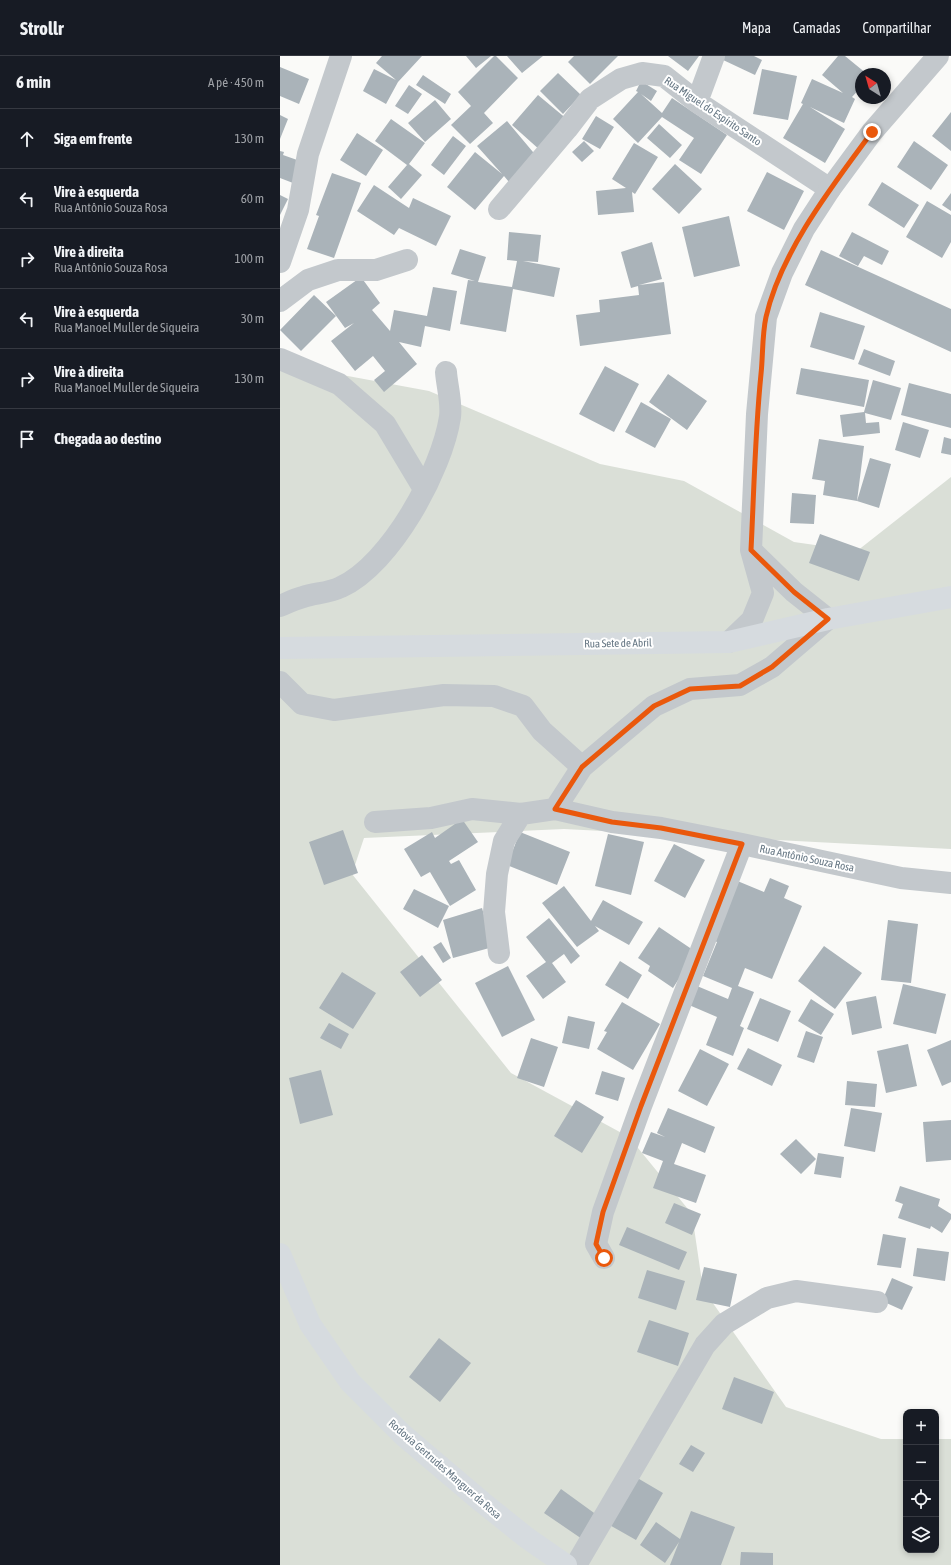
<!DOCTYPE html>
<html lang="pt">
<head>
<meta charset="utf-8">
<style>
  body { margin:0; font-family:"Asap Condensed",sans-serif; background:#242831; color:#f1f3f6 }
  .controls { position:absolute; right:12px; bottom:12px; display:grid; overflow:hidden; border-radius:8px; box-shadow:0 2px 6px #0003 }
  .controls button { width:36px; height:36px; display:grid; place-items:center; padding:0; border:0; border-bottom:1px solid #363941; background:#171b24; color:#f1f3f6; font:20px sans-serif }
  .compass { position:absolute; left:575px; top:12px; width:36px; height:36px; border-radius:50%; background:#171b24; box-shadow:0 2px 6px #0003; rotate:323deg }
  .stop { position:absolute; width:12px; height:12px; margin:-9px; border:3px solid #ea580c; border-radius:50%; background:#fff }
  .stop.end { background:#ea580c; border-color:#fff; box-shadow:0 1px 4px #0008 }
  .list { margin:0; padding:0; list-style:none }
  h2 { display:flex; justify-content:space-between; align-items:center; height:52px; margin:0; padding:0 16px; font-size:17px }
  h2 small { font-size:13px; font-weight:400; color:#9ea1a6 }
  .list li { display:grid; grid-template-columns:26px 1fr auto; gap:12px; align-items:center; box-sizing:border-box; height:60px; padding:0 16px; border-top:1px solid #363941 }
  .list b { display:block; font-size:15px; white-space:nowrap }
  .list p { margin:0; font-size:13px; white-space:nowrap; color:#9ea1a6 }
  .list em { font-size:13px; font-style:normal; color:#9ea1a6 }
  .icon { flex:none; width:22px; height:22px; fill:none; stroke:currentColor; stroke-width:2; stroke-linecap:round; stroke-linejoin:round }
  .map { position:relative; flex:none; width:671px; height:1509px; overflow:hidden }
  header { display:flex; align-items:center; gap:24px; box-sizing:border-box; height:56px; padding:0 20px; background:#171b24; border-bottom:1px solid #363941 }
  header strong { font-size:19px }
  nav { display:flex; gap:22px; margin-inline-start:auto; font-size:14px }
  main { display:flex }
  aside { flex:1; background:#171b24 }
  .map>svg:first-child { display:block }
  .green { fill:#dadfd7 }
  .building { fill:#aab3b9 }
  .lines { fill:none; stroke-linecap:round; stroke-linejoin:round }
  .minor { stroke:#c3c8cc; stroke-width:22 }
  .tertiary { stroke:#c3c8cc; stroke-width:22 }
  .secondary { stroke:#d6dbdf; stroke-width:22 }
  .route { stroke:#ea580c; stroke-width:5 }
  .labels { text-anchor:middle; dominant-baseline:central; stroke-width:4; stroke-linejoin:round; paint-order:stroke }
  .street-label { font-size:11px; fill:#657683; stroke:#fff }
</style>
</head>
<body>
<header>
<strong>Strollr</strong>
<nav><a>Mapa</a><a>Camadas</a><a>Compartilhar</a></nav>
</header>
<main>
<aside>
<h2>6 min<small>A pé · 450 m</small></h2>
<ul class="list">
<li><svg class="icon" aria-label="ahead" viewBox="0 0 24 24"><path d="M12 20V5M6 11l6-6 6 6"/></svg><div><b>Siga em frente</b></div><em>130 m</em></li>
<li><svg class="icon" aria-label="left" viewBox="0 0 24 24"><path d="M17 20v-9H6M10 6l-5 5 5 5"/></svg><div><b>Vire à esquerda</b><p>Rua Antônio Souza Rosa</p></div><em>60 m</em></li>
<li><svg class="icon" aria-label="right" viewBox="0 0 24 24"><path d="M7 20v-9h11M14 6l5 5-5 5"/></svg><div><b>Vire à direita</b><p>Rua Antônio Souza Rosa</p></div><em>100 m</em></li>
<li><svg class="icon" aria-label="left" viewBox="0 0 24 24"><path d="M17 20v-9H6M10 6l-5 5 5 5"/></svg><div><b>Vire à esquerda</b><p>Rua Manoel Muller de Siqueira</p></div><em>30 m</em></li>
<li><svg class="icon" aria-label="right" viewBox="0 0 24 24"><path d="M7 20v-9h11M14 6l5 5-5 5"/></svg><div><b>Vire à direita</b><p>Rua Manoel Muller de Siqueira</p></div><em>130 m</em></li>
<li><svg class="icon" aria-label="arrive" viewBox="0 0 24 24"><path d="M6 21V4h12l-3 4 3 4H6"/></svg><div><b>Chegada ao destino</b></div></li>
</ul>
</aside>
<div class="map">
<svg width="671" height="1509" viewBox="0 0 671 1509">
  <rect width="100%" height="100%" fill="#fafaf8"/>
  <path class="green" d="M0,298l19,13 130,24 171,73 84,17 110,61 63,9 94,-74v372l-387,-20 -200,9 -12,36 159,199 118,64 63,77 11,75 83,118 95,32h25v111h30v-111h15v126h-671z"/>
  <path class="building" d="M102,0h40l-24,26 -12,22 -23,-13 11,-22 22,11 -20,-17z
    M186,0h25l-15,12z
    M214,0h2l22,22 -34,35 9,10 -23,21 -19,-19 20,-19 -13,-14z
    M227,0h36l-21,17z
    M294,0h44l-28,28 -22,-22z
    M388,0h31l-11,15z
    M442,0h32l8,4 -7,15 -34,-16z
    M558,0h7l22,18h-6v13l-9,10 3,2 -11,24 -34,-16 35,22 -20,34 -42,-25 20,-34 -2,-1 11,-24 31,14 -21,-18z
    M0,11l29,12 -10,25 -19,-8z
    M482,13l35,7 -9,44 -35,-6z
    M278,17l23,22 -18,19 -23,-23z
    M143,19l28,19 -6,10 -29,-19z
    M361,25l16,10 -6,10 -10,-7 21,19 10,-15 55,37 -26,39 -22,-14 15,-22 -32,-21 -24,26 -25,-24 25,-27 -2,-1z
    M129,29l13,9 -14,20 -13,-8z
    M258,39l30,25 -27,31 -29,-26z
    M155,44l16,19 -26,23 -17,-19z
    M671,56v39l-19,-15z
    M0,59l8,4 -8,20z
    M316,60l18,11 -14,22 -18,-10z
    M111,63l34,24 -16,21 13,11 -21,24 -13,-12 19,-22 -32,-24z
    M227,65l31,37 -29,24 -5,-6 -29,34 -28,-23 28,-35 27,22 -25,-28z
    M379,68l23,21 -12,13 -23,-20z
    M77,77l26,17 -17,26 -26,-16z
    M173,80l13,10 -22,29 -13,-10z
    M304,85l10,10 -12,11 -10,-10z
    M634,85l34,24 -17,25 -34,-23z
    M354,87l24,14 -23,37 -3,-2 2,20 -36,3 -2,-24 30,-3 -14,-9z
    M0,95l4,1 -1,3 17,6 -7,22 -13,-5z
    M395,108l27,25 -23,25 -27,-25z
    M487,116l37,19 -20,39 -37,-19z
    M52,117l29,10 -27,75 -27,-9 12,-33 -3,-1z
    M602,126l37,23 -15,23 -36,-23z
    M94,129l35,23 4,-10 38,18 -15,30 -37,-18 -5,7 -37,-24z
    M671,137v18l-9,-6z
    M0,139l8,4 -8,16z
    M647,145l24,14v27l-9,16 -36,-21z
    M449,160l11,50 -46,11 -12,-50z
    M229,176l32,3 -3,27 -15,-1 37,7 -6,29 -41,-8 -7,43 -46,-8 8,-44 7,1 -24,-7 9,-25 26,8 -8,25 34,5 5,-26 -10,-1z
    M572,176l37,19 -7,14 -18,-9 -6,10 -19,-10z
    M372,186l10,37 -23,6 25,-3 7,52 -91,12 -4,-31 24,-3 -1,-12 40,-5 -1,-9 -7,2 -10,-36z
    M541,194l130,59v43l-146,-67z
    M81,221l19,26 -8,7 18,21 4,-21 33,6 6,-29 24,4 -7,40 -25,-5 -4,21 -22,-5 18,22 -33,28 -10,-12 11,-9 -12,-15 -18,15 -24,-30 23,-18 -9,5 -19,-26z
    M34,239l22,21 -35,35 -21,-21z
    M540,256l45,14 -11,34 -44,-13z
    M584,293l31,12 -5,15 -32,-12z
    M325,310l34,18 -25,48 -35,-18z
    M521,312l68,12 -5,27 -68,-13z
    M388,318l39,27 -20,29 -38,-28z
    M593,324l28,8 -10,32 -26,-7 1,10 13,-1 1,11 -37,4 -3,-22 24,-3z
    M629,327l42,11v34l-50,-13z
    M361,346l30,17 -16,29 -30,-16z
    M623,366l26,8 -9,28 -25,-8z
    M664,381l7,2v16l-10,-2z
    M539,383l45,7 -7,55 -34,-6 2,-14 -13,-2z
    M590,402l21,6 -12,44 -22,-7z
    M512,437l24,2 -2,29 -24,-1z
    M540,478l50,18 -11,29 -50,-18z
    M182,763l16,23 -29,19 2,3 8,-4 17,30 -26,16 -20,-34 -9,5 -17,-28 28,-17 3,6z
    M63,774l15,43 -34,12 -15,-43z
    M240,776l50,20 -13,33 -50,-20z
    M328,778l36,8 -13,53 -36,-9z
    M394,788l31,16 -20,38 -31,-17z
    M490,822l19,8 -5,12 18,8 -30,73 -27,-11 -7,18 16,6 -14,34 4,2 -11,28 -27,-11 11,-28 -28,-12 8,-19 31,13 4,-11 -29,-12 14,-34 -7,-3 25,-59 29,12z
    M284,830l27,35 12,-21 40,22 -14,23 -34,-19 4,5 -22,16 -35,-44z
    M134,833l35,17 -11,22 -35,-19z
    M202,852l11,39 -40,11 -10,-38z
    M269,862l31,38 -9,8 -7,-10 -12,9 14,19 -23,17 -17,-23 20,-14 -20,-25z
    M608,864l30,4 -7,59 -30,-3z
    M379,871l37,25 -23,36 -25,-17 2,-5 -12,-8z
    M161,886l10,16 -8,5 -10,-16z
    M544,890l38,27 -27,36 -37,-28z
    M142,899l20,25 -22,17 -20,-25z
    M340,905l22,14 -14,24 -23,-14z
    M228,910l27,54 -33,17 -27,-54z
    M62,916l34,21 -23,36 -34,-21z
    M623,928l43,10 -10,40 -43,-10z
    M596,940l6,32 -30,7 -6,-33z
    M480,942l31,13 -13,31 -31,-13z
    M531,943l23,15 -13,21 -23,-14z
    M342,946l38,22 -27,46 -36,-21 10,-17 -3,-1z
    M288,960l27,6 -6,27 -27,-6z
    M49,967l20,11 -8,15 -21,-11z
    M526,975l17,6 -9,26 -17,-6z
    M251,982l27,9 -14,40 -27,-9z
    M671,984v42l-9,4 -15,-36z
    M628,988l9,42 -31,7 -9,-42z
    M468,992l34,17 -10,21 -35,-17z
    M420,993l29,15 -22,42 -29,-15z
    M41,1014l12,45 -33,9 -11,-46z
    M322,1015l23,7 -7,23 -23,-7z
    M567,1025l30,3 -2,23 -30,-2z
    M296,1044l28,17 -22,36 -28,-17z
    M388,1052l47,19 -10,26 -23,-10 -8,21 32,11 -10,28 -43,-15 10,-27 -21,-8 9,-21 14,5 -8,-4z
    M571,1052l31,5 -7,39 -31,-6z
    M671,1064v40l-25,2 -3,-40z
    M516,1083l20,20 -15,15 -21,-20z
    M538,1097l26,4 -3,21 -27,-4z
    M620,1130l40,13 -2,7 13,8v5l-9,14 -11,-7 -1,3 -32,-11 5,-14 -8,-3z
    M394,1147l27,11 -9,21 -27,-12z
    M347,1171l60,25 -8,18 -60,-25z
    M603,1178l23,4 -5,30 -24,-3z
    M637,1192l32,4 -4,29 -32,-5z
    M424,1211l33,7 -7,33 -34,-7z
    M367,1214l38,11 -9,29 -38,-12z
    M612,1222l21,9 -11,23 -20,-9z
    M369,1264l40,13 -11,33 -41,-14z
    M159,1282l32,25 -31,39 -31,-25z
    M454,1321l40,15 -12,32 -40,-15z
    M411,1389l14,8 -12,19 -14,-8z
    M354,1420l29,17 -27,47 -30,-17z
    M281,1433l40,29 -16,23 -41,-28z
    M411,1455l44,16 -14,38h-51l9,-23 -14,21 -25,-18 16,-23 24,17z
    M461,1496l32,1v12h-33z"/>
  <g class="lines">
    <path class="minor" d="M417,46l17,-46
      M219,153l68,-80 23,-30 31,-20 21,-6 22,3 33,26 133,87
      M0,206l18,-52 10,-56 33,-98
      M0,245l28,-21 30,-10h38l31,-10
      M0,303l59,25 46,40 39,65
      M0,550c7,-3 15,-7 23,-9 12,-4 26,-4 38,-10 50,-23 101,-117 109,-170 2,-14 -3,-31 -4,-45
      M548,563l-56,48 -32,18 -50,4 -36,17 -72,61 -27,42 57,13 49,6 81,16 159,34 50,5
      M0,626l22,22 32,6 110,-15 50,1 29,10 19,25 40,36
      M95,766l56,-4 41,-9 49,5
      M219,897l-5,-41 3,-38 7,-33 17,-27 34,-5
      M324,1202l-8,-14 7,-32 38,-106 101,-262
      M296,1509l129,-220 19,-21 43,-26 29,-7 81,11"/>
    <path class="tertiary" d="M472,495l42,41 34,27
      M449,586l23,-22 11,-27 -12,-43 6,-136 9,-97 16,-44 22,-44 26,-40 42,-57 66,-76"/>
    <path class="secondary" d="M0,592l449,-6 99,-23 123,-22
      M0,1198l30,70 40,58 53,53 79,67 45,36 39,27"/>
  </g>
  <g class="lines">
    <path class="route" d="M324,1202l-8,-14 7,-32 38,-106 101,-262 -81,-16 -49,-6 -57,-13 27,-42 72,-61 36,-17 50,-3 32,-19 56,-48 -34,-27 -43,-42c3,-59 4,-117 10,-176 2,-18 1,-39 5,-57 15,-66 67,-132 106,-185"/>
  </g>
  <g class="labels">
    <g class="street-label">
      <text transform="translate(433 55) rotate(34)">Rua Miguel do Espírito Santo</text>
      <text transform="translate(338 587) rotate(-1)">Rua Sete de Abril</text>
      <text transform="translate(527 802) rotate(12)">Rua Antônio Souza Rosa</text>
      <text transform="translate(165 1413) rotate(41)">Rodovia Gertrudes Manguer da Rosa</text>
    </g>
  </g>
</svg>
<div class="controls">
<button>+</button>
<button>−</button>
<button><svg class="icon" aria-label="locate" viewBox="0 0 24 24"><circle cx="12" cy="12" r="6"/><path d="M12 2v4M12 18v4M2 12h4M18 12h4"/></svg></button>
<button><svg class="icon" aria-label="layers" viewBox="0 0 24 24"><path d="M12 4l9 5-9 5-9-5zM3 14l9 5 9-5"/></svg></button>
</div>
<svg class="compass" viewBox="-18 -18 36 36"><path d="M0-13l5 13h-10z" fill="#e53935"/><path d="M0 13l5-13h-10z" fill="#9ea1a6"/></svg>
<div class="stop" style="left:324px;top:1202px"></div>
<div class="stop end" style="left:592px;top:76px"></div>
</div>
</main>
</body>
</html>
